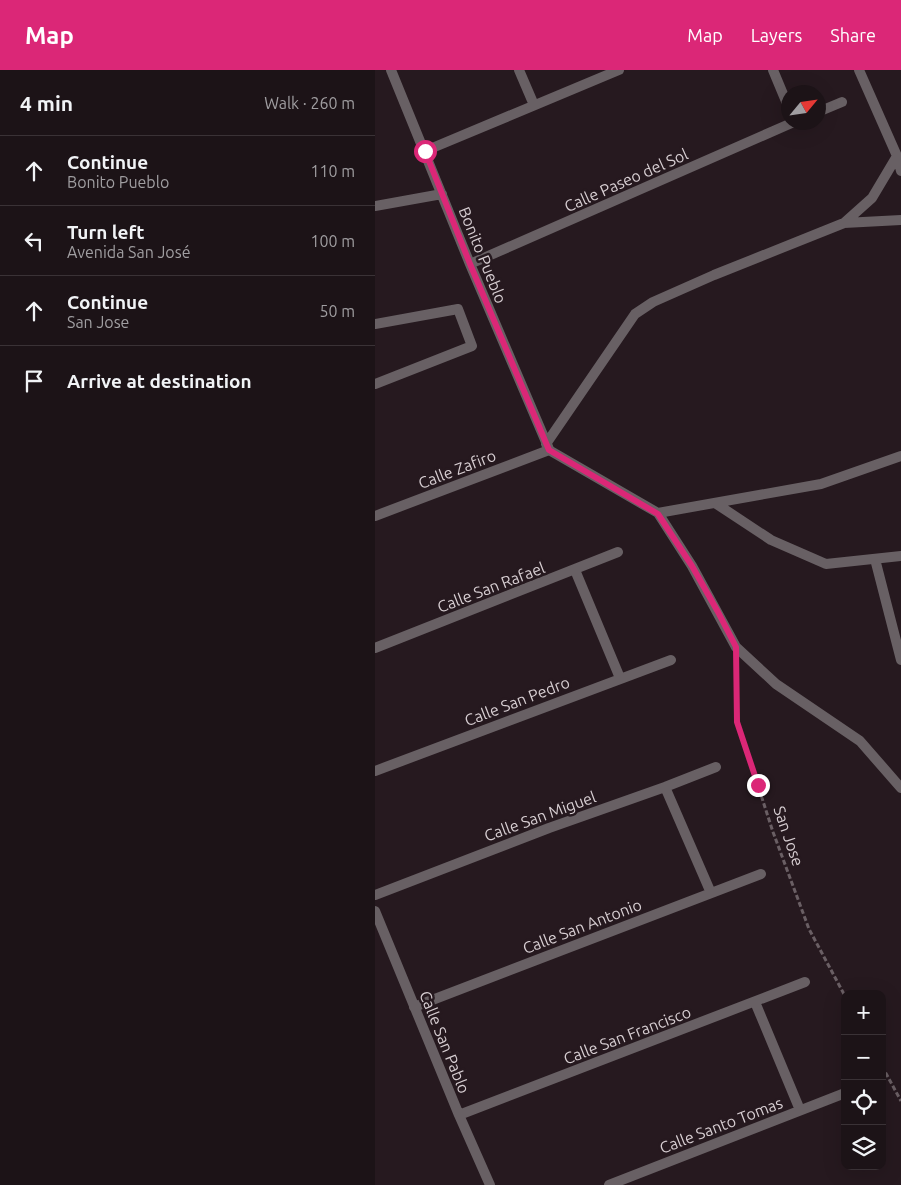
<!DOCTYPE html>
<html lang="en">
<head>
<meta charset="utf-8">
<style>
  body { margin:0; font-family:Ubuntu,sans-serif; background:#251c20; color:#f1f3f6 }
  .controls { position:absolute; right:15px; bottom:15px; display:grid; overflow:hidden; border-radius:10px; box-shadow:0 5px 20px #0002 }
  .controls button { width:45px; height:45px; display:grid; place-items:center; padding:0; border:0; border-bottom:1px solid #3a3236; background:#1c1317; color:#f1f3f6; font:25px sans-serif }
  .compass { position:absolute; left:406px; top:15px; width:45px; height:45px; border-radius:50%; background:#1c1317; box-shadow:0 5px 20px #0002; rotate:61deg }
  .stop { position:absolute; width:15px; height:15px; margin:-11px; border:4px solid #db2777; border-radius:50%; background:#fff }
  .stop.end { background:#db2777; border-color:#fff; box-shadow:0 1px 5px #0008 }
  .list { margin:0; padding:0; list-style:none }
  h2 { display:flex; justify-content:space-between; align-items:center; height:65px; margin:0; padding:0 20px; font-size:21px }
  h2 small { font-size:16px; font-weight:400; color:#a09ea1 }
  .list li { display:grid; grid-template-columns:32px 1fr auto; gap:15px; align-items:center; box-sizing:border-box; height:70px; padding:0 20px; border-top:1px solid #3a3236 }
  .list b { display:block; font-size:19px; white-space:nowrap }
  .list p { margin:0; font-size:16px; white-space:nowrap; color:#a09ea1 }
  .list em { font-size:16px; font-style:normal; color:#a09ea1 }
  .icon { flex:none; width:28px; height:28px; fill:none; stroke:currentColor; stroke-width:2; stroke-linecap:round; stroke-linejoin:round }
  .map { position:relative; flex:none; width:526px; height:1115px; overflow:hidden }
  header { display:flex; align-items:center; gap:30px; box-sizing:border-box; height:70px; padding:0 25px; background:#db2777; color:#fff }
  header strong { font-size:24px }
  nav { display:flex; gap:28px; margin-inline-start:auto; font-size:18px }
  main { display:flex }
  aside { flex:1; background:#1c1317 }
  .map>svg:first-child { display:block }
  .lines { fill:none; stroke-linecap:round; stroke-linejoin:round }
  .path { stroke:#6a5f64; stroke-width:3; stroke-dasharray:5 2.5; stroke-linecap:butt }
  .minor { stroke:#686064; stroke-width:10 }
  .route { stroke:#db2777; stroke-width:6 }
  .labels { text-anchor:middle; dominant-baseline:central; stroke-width:5; stroke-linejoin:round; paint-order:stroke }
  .street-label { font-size:16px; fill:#d7ced2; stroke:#26191f }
</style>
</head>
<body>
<header>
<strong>Map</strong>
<nav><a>Map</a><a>Layers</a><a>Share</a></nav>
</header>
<main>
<aside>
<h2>4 min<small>Walk · 260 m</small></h2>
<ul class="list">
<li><svg class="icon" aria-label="ahead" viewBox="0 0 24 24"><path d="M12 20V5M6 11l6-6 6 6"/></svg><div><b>Continue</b><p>Bonito Pueblo</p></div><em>110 m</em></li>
<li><svg class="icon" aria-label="left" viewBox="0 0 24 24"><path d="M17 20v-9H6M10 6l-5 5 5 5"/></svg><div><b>Turn left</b><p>Avenida San José</p></div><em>100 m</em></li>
<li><svg class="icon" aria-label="ahead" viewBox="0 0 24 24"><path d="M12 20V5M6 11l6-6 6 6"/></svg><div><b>Continue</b><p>San Jose</p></div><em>50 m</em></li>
<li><svg class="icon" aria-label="arrive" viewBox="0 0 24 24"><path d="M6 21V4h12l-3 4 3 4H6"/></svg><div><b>Arrive at destination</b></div></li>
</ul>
</aside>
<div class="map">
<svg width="526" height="1115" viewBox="0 0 526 1115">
  <rect width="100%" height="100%" fill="#26191f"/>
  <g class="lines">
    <path class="path" d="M361,595l1,56 36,111 36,97 36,67
      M507,996l19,35"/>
    <path class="minor" d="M16,0l79,194 79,185
      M144,0l15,35
      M398,0l15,36
      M484,0l38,86 4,15
      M443,42l24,-10
      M50,81l194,-81
      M0,136l67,-12
      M469,153l57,-3
      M95,194l324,-142
      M0,254l83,-15 14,37 -97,38
      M171,374l89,-130 18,-12 61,-27 130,-52 28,-25 25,-42
      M174,380l109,63 34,53 44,81 40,37 84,57 41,47
      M340,433l56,37 55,24 75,-8
      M283,443l163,-29 80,-28
      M0,446l174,-66
      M500,489l26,101
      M200,500l45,108
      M0,578l243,-96
      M0,701l296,-111
      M290,717l46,106
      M0,825l174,-67 116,-41 51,-20
      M0,841l84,204 31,70
      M380,932l45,108
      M39,937l347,-133
      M84,1045l346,-133
      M234,1115l236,-92"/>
  </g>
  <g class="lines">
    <path class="route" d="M50,81l45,113 79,186 109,64 34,52 26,46 18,35 1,75 21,63"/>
  </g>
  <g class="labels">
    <g class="street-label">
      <text transform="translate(251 110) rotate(-24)">Calle Paseo del Sol</text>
      <text transform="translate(108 185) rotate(68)">Bonito Pueblo</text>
      <text transform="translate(82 399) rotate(-21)">Calle Zafiro</text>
      <text transform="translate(116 517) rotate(-21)">Calle San Rafael</text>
      <text transform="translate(142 631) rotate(-21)">Calle San Pedro</text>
      <text transform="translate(165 746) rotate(-20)">Calle San Miguel</text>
      <text transform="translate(414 766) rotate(71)">San Jose</text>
      <text transform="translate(207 856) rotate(-21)">Calle San Antonio</text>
      <text transform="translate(252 965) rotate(-21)">Calle San Francisco</text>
      <text transform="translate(70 972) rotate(68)">Calle San Pablo</text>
      <text transform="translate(346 1055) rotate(-21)">Calle Santo Tomas</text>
    </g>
  </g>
</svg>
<div class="controls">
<button>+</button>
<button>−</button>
<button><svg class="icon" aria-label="locate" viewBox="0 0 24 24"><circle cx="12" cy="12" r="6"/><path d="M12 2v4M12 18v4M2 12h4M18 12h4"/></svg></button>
<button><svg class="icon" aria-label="layers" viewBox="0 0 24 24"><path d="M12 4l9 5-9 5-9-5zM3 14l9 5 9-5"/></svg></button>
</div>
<svg class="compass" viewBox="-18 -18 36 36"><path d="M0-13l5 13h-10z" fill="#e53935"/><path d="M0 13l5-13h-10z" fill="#a09ea1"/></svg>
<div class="stop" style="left:50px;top:81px"></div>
<div class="stop end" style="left:383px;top:715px"></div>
</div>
</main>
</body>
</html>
